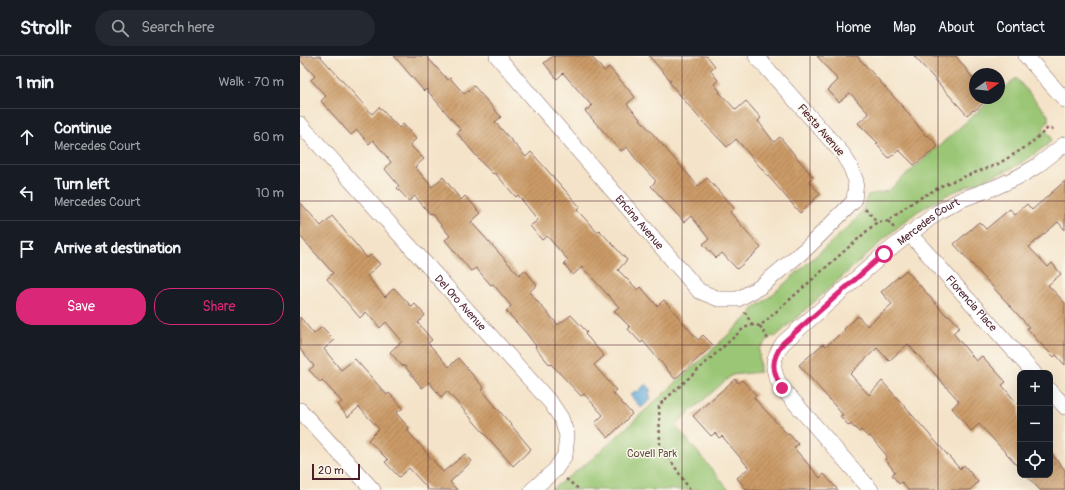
<!DOCTYPE html>
<html lang="en">
<head>
<meta charset="utf-8">
<style>
  body { margin:0; font-family:Pangolin,sans-serif; background:#242831; color:#f1f3f6 }
  .controls { position:absolute; right:12px; bottom:12px; display:grid; overflow:hidden; border-radius:8px; box-shadow:0 4px 16px #0002 }
  .controls button { width:36px; height:36px; display:grid; place-items:center; padding:0; border:0; border-bottom:1px solid #363941; background:#171b24; color:#f1f3f6; font:20px sans-serif }
  .compass { position:absolute; left:669px; top:12px; width:36px; height:36px; border-radius:50%; background:#171b24; box-shadow:0 4px 16px #0002; rotate:75deg }
  .scale { position:absolute; left:12px; bottom:10px; width:48px; box-sizing:border-box; padding-left:4px; border:2px solid #4a1f2b; border-top:0; font-size:11px; line-height:14px; white-space:nowrap; color:#4a1f2b; -webkit-text-stroke:3px #fbf7ec; paint-order:stroke }
  .stop { position:absolute; width:12px; height:12px; margin:-9px; border:3px solid #db2777; border-radius:50%; background:#fff }
  .stop.end { background:#db2777; border-color:#fff; box-shadow:0 1px 4px #0008 }
  .list { margin:0; padding:0; list-style:none }
  h2 { display:flex; justify-content:space-between; align-items:center; height:52px; margin:0; padding:0 16px; font-size:17px }
  h2 small { font-size:13px; font-weight:400; color:#9ea1a6 }
  .list li { display:grid; grid-template-columns:26px 1fr auto; gap:12px; align-items:center; box-sizing:border-box; height:56px; padding:0 16px; border-top:1px solid #363941 }
  .list b { display:block; font-size:15px; white-space:nowrap }
  .list p { margin:0; font-size:13px; white-space:nowrap; color:#9ea1a6 }
  .list em { font-size:13px; font-style:normal; color:#9ea1a6 }
  .actions { display:flex; gap:8px; padding:12px 16px }
  .actions a { flex:1; padding:9px 0; border:1px solid #db2777; border-radius:16px; text-align:center; font-size:14px; color:#db2777 }
  .actions .main { background:#db2777; color:#fff }
  .icon { flex:none; width:22px; height:22px; fill:none; stroke:currentColor; stroke-width:2; stroke-linecap:round; stroke-linejoin:round }
  .map { position:relative; flex:none; width:765px; height:434px; overflow:hidden }
  header { display:flex; align-items:center; gap:24px; box-sizing:border-box; height:56px; padding:0 20px; background:#171b24; border-bottom:1px solid #363941 }
  header strong { font-size:19px }
  nav { display:flex; gap:22px; margin-inline-start:auto; font-size:14px }
  .search { width:280px; height:36px; background:#242831; display:flex; align-items:center; gap:10px; box-sizing:border-box; padding:0 14px; border-radius:22px; color:#9ea1a6; font-size:15px }
  main { display:flex }
  aside { flex:1; background:#171b24 }
  .map>svg:first-child { display:block }
  .green { fill:#9ac674; stroke:#727250 }
  .water { fill:#62aad9; stroke:#566482 }
  .building { fill:url(#building-hatch) }
  .lines { fill:none; stroke-linecap:round; stroke-linejoin:round }
  .street-casing { stroke:#866462; stroke-width:16 }
  .path { stroke:#866462; stroke-width:2.5; stroke-dasharray:3 3; stroke-linecap:butt }
  .street { stroke:#fff; stroke-width:15 }
  .route { stroke:#db2777; stroke-width:5 }
  .grid { fill:none; stroke:#4a1f2b; stroke-width:1; stroke-opacity:0.55 }
  .labels { text-anchor:middle; dominant-baseline:central; stroke-width:3; stroke-linejoin:round; paint-order:stroke }
  .street-label { font-size:11px; fill:#4a1f2b; stroke:#fbf7ec }
  .park-label { font-size:11px; fill:#625141; stroke:#fbf7ec }
</style>
</head>
<body>
<header>
<strong>Strollr</strong>
<div class="search"><svg class="icon" aria-label="search" viewBox="0 0 24 24"><circle cx="10" cy="10" r="6"/><path d="M15 15l6 6"/></svg>Search here</div>
<nav><a>Home</a><a>Map</a><a>About</a><a>Contact</a></nav>
</header>
<main>
<aside>
<h2>1 min<small>Walk · 70 m</small></h2>
<ul class="list">
<li><svg class="icon" aria-label="ahead" viewBox="0 0 24 24"><path d="M12 20V5M6 11l6-6 6 6"/></svg><div><b>Continue</b><p>Mercedes Court</p></div><em>60 m</em></li>
<li><svg class="icon" aria-label="left" viewBox="0 0 24 24"><path d="M17 20v-9H6M10 6l-5 5 5 5"/></svg><div><b>Turn left</b><p>Mercedes Court</p></div><em>10 m</em></li>
<li><svg class="icon" aria-label="arrive" viewBox="0 0 24 24"><path d="M6 21V4h12l-3 4 3 4H6"/></svg><div><b>Arrive at destination</b></div></li>
</ul>
<div class="actions"><a class="main">Save</a><a>Share</a></div>
</aside>
<div class="map">
<svg width="765" height="434" viewBox="0 0 765 434">
  <defs>
    <pattern id="building-hatch" width="6" height="6" patternUnits="userSpaceOnUse"><rect width="6" height="6" fill="#cb9b68"/><path d="M-1 1l2-2M0 6l6-6M5 7l2-2" fill="none" stroke="#a77e56"/></pattern>
  </defs>
  <rect width="100%" height="100%" fill="#fbf7ec"/>
  <filter id="ink" filterUnits="userSpaceOnUse"><feTurbulence type="fractalNoise" baseFrequency=".025" numOctaves="2"/><feDisplacementMap in="SourceGraphic" scale="8" xChannelSelector="R" yChannelSelector="G"/><feConvolveMatrix kernelMatrix="1 2 1 2 8 2 1 2 1" color-interpolation-filters="sRGB"/></filter>
  <filter id="wash" filterUnits="userSpaceOnUse"><feTurbulence type="fractalNoise" baseFrequency=".012" numOctaves="4" result="noise"/><feDisplacementMap in="SourceGraphic" scale="16" xChannelSelector="R" yChannelSelector="G"/><feGaussianBlur stdDeviation="0.9" result="paint"/><feColorMatrix in="noise" values="0 0 0 0 0 0 0 0 0 0 0 0 0 0 0 0 0 1.4 0 .05"/><feComposite in="paint" operator="in"/></filter>
  <g filter="url(#wash)">
    <rect width="100%" height="100%" fill="#f4e3c8"/>
    <path class="green" d="M716,22l32,37c1,6 -1,9 -5,13l8,8 -1,2 1,2 -4,5 -22,16 -17,9 -57,23 -33,18 -26,21 -117,105 -3,-1 -13,13 1,23 -28,3 -57,50 54,65h-178l41,-31 159,-145 1,-4 14,-10 88,-78 7,-10 7,-17 20,-4 105,-93h6v-5z"/>
    <path class="water" d="M346,328l5,5 -2,4 2,6 -10,9 -11,-13 5,-4 2,1z"/>
    <g id="blocks">
      <path class="building" d="M0,0h20l52,58 7,-7 20,21 4,-4 13,15 -6,6 14,14 -9,8 17,20 11,-10 18,23 4,-4 16,17 -10,9 48,53 6,-5 12,15 -8,7 29,33 13,-10 16,17 -2,2 19,22 -10,9 22,25 -3,3 19,21 -24,24 -13,-15 8,-8 -19,-21 -3,2 -30,-32 -1,1 -15,-18 1,-1 -9,-12 -21,-23 5,-5 -18,-22 -2,1 -15,-17 -5,3 -26,-31 5,-4 -19,-23 -1,1 -15,-18 -6,5 -12,-13 2,-2 -14,-17 6,-7 -18,-22 -4,4 -12,-14 -6,5 -30,-34 5,-5 -15,-16 4,-4 -15,-16z
        M94,0h32l22,24 2,-2 14,16 10,-8 27,31 -6,5 31,35 5,-5 49,55 -3,3 20,22 2,-2 28,30 -9,10 20,20 3,-3 16,19 7,-6 34,40 5,-5 10,10 -38,34 -32,-38 -2,2 -13,-14 2,-2 -16,-16 5,-4 -37,-40 -9,8 -9,-11 4,-4 -21,-24 -5,4 -12,-14 8,-6 -20,-25 -2,2 -21,-24 -2,1 -9,-9 -27,-32 4,-3 -35,-41 -2,2z
        M253,0h38l13,15 5,-4 26,30 -8,7 71,82 9,-8 27,30 -4,4 31,36 -24,21 -15,-16 -6,5 -13,-14 6,-5 -18,-23 -7,6 -33,-36 5,-5 -18,-19 -11,-15 -6,4 -36,-40 7,-5 -29,-33 -6,6 -13,-16z
        M349,0h58l8,10 -5,4 8,10 -4,4 6,7 -1,1 17,18 10,-9 15,17 -3,3 16,21 6,-5 33,40 -4,4 11,13 -20,19 -64,-74 -9,8 -26,-27 -32,-38 2,-1z
        M517,0h40l46,51 23,29 2,-1 10,11 -2,1 1,1 -23,17 -15,-15 -10,8 -13,-14 2,-1 -20,-20 11,-9 -19,-21 -11,9 -11,-12 10,-10z
        M614,0h42l19,25v17l13,1 -14,12 -1,-1 -6,5z
        M765,125v49l-7,-8 -29,25 19,20 4,-4 9,11 -13,11 17,18v62l-9,-10 -2,2 -16,-16 -11,-13 2,-1 -75,-83 25,-22 7,7 24,-20 5,6 12,-11 5,6z
        M0,146l21,24 11,-10 35,42 4,-3 9,9 -13,12 18,21 9,-9 18,19 3,-3 10,11 -7,8 14,17 -4,3 21,24 9,-9 26,30 -2,2 49,59 -18,17 -66,-75 -6,6 -12,-15 -7,6 -18,-23 -1,2 -13,-15 12,-11 -16,-19 -6,6 -14,-16 -6,6 -33,-39 6,-6 -33,-37z
        M606,214l41,46 2,-1 11,12 -7,6 23,28 6,-5 24,26 -4,3 18,22v61l-41,-44 -8,7 -19,-23 7,-7 -51,-57 -19,17 -12,-13 -27,26 19,21 13,-14 78,88 4,-4 14,17 -8,8h-62l-6,-8 -3,2 -7,-9 3,-3 -10,-13 2,-3 -17,-20 -2,1 -7,-7 -2,2 -4,-5 -1,1 -3,-4 -2,2 -9,-10 3,-1 -44,-50 24,-21 3,2 19,-16 -1,-1 14,-13 9,10 25,-22 -11,-12z
        M0,261l14,17 8,-7 13,13 -11,9 17,21 14,-11 32,36 2,-2 14,15 -7,5 13,15 -2,2 36,42 22,-18 7,7 -22,21 7,8h-28l-20,-22 -10,9 -14,-15 3,-2 -20,-20 11,-11 -20,-22 -11,10 -10,-12 4,-3 -20,-22 -2,2 -11,-12 5,-4 -14,-17z
        M435,323l3,4 4,-3 14,15 -2,3 34,37 1,-1 9,10 -4,4 26,30 4,-4 14,16h-91l-10,-12 12,-10 -27,-32 -3,2 -4,-5 -4,3 -18,-20z
        M750,396l15,18v20h-25l-14,-15h24z"/>
    </g>
  </g>
  <g filter="url(#ink)">
    <use href="#blocks" fill-opacity="0" stroke="#866462" stroke-width="1"/>
    <g class="lines">
      <g class="street-casing">
        <g id="street">
          <path id="s1" d="M197,0l202,235 20,8h19l22,-12 48,-40 46,-46 2,-20 -6,-15 -8,-13 -86,-97"/>
          <path d="M726,0l39,44"/>
          <path id="s2" d="M0,68l251,279 10,15 6,17 -2,20 -10,15 -23,20"/>
          <path id="s3" d="M609,177l125,140"/>
          <path d="M750,334l15,17"/>
          <path d="M0,354l73,80"/>
          <path id="s4" d="M571,434l-89,-102c-11,-18 -11,-28 1,-45l101,-89 54,-42 22,-12 36,-13 24,-11 17,-10 28,-22"/>
        </g>
      </g>
      <path class="path" d="M565,153l4,3 8,10
        M588,165l6,7
        M445,256l7,13
        M460,270l8,13
        M266,423l14,11
        M390,434l-30,-46 -1,-39 85,-77 8,-3 8,1 117,-104 11,-1 25,-19 32,-18 53,-20 31,-19 19,-17 6,1"/>
      <use href="#street" class="street"/>
    </g>
  </g>
  <g class="lines" filter="url(#ink)">
    <path class="route" d="M482,332c-11,-18 -11,-28 1,-45l101,-89"/>
  </g>
  <path class="grid" d="M128,0v434M255,0v434M382,0v434M510,0v434M638,0v434M0,145h765M0,289h765"/>
  <g class="labels">
    <g class="street-label">
      <text transform="translate(521 74) rotate(49)">Fiesta Avenue</text>
      <text stroke="none"><textPath href="#s1" startOffset="219">Encina Avenue</textPath></text>
      <text stroke="none"><textPath href="#s4" startOffset="374">Mercedes Court</textPath></text>
      <text stroke="none"><textPath href="#s2" startOffset="240">Del Oro Avenue</textPath></text>
      <text stroke="none"><textPath href="#s3" startOffset="94">Florencia Place</textPath></text>
    </g>
    <g class="park-label">
      <text x="352" y="397">Covell Park</text>
    </g>
  </g>
</svg>
<div class="controls">
<button>+</button>
<button>−</button>
<button><svg class="icon" aria-label="locate" viewBox="0 0 24 24"><circle cx="12" cy="12" r="6"/><path d="M12 2v4M12 18v4M2 12h4M18 12h4"/></svg></button>
</div>
<svg class="compass" viewBox="-18 -18 36 36"><path d="M0-13l5 13h-10z" fill="#e53935"/><path d="M0 13l5-13h-10z" fill="#9ea1a6"/></svg>
<div class="scale">20 m</div>
<div class="stop" style="left:584px;top:198px"></div>
<div class="stop end" style="left:482px;top:332px"></div>
</div>
</main>
</body>
</html>
